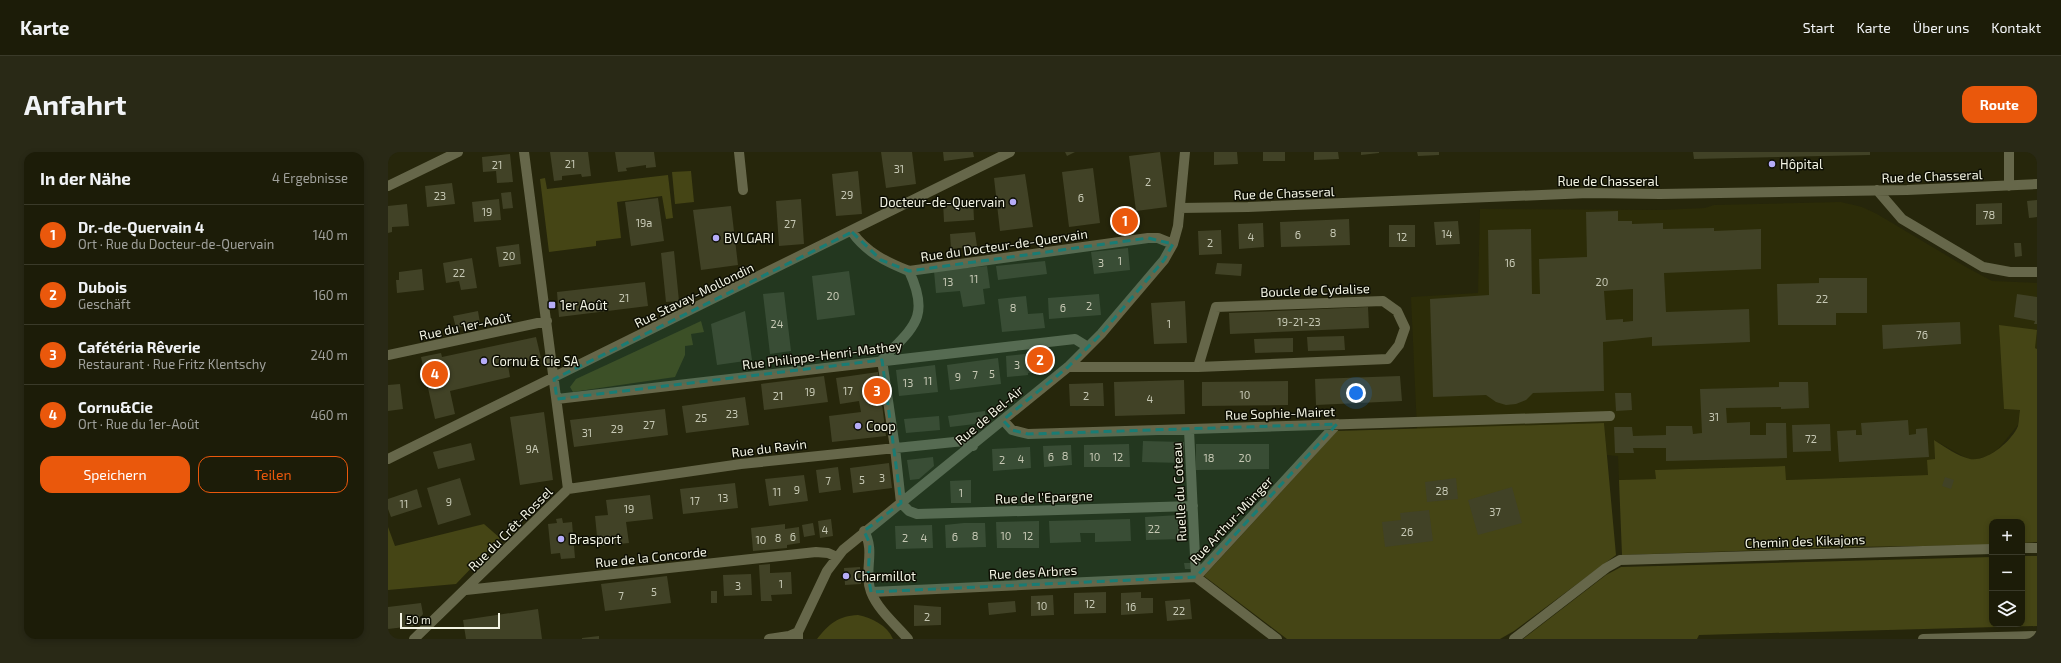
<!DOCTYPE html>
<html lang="de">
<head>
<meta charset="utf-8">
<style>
  body { margin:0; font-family:"Exo 2",sans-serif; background:#292916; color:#f1f3f6 }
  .controls { position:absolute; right:12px; bottom:12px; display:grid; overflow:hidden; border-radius:8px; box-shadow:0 2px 6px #0003 }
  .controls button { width:36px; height:36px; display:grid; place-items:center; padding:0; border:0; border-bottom:1px solid #3a3a29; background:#1c1c08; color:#f1f3f6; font:20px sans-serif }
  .scale { position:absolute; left:12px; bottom:10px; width:100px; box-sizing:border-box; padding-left:4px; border:2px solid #f3f4e4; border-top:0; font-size:11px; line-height:14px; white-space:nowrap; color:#f3f4e4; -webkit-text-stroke:3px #0e0f04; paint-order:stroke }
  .you { position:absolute; left:968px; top:241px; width:14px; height:14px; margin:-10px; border:3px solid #fff; border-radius:50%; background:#1a73e8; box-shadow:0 0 0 6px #1a73e833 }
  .badge { display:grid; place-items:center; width:26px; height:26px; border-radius:50%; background:#ea580c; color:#fff; font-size:13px; font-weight:700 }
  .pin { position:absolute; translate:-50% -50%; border:2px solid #fff; box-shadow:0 1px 4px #0006 }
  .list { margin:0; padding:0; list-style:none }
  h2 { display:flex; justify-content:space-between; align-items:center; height:52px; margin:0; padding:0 16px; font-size:17px }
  h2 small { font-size:13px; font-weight:400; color:#a0a19c }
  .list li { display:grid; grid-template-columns:26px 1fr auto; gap:12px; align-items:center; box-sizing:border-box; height:60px; padding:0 16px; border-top:1px solid #3a3a29 }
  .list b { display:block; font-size:15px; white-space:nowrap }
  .list p { margin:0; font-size:13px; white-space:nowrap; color:#a0a19c }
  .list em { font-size:13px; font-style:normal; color:#a0a19c }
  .actions { display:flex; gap:8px; padding:12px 16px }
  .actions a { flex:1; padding:9px 0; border:1px solid #ea580c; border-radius:12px; text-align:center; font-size:14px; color:#ea580c }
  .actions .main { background:#ea580c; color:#fff }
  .icon { flex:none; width:22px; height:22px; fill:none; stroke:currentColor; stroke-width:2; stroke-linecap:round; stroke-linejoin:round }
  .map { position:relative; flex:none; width:1649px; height:487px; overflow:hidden; border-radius:12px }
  header { display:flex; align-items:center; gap:24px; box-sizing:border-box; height:56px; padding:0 20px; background:#1c1c08; border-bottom:1px solid #3a3a29 }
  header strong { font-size:19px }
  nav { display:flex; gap:22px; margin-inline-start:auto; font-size:14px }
  .intro { display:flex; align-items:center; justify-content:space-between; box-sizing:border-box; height:96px; padding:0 24px }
  h1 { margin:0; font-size:28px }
  .button { padding:10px 18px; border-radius:12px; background:#ea580c; color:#fff; font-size:14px; font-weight:700 }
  main { display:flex; gap:24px; padding:0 24px }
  aside { flex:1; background:#1c1c08; border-radius:12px; box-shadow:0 2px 6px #0003 }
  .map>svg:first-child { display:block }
  .built { fill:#2c2c08 }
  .green { fill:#454515 }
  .building { fill:#414226; fill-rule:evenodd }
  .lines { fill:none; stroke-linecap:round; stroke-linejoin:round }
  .street { stroke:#66674a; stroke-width:10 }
  .marked { fill:#1a7c74; fill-opacity:0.2; stroke:#1a7c74; stroke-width:3; stroke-dasharray:8 5; stroke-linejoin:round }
  .poi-dot { fill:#b5acf8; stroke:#0e0f04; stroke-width:1.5 }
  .labels { text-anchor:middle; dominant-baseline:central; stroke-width:3; stroke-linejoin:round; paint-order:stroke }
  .number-label { font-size:11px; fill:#c6c8b4 }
  .poi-label { font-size:13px; fill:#f3f4e4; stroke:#0e0f04; text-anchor:start }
  .street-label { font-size:13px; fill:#f3f4e4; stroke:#0e0f04 }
</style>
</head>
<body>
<header>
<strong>Karte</strong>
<nav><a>Start</a><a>Karte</a><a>Über uns</a><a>Kontakt</a></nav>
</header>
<div class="intro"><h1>Anfahrt</h1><a class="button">Route</a></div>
<main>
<aside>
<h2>In der Nähe<small>4 Ergebnisse</small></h2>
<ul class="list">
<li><span class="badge">1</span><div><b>Dr.-de-Quervain 4</b><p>Ort · Rue du Docteur-de-Quervain</p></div><em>140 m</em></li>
<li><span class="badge">2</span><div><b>Dubois</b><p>Geschäft</p></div><em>160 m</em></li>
<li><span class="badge">3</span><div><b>Cafétéria Rêverie</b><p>Restaurant · Rue Fritz Klentschy</p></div><em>240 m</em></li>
<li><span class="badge">4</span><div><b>Cornu&amp;Cie</b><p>Ort · Rue du 1er-Août</p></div><em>460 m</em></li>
</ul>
<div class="actions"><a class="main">Speichern</a><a>Teilen</a></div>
</aside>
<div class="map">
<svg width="1649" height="487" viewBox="0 0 1649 487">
  <rect width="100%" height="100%" fill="#26260b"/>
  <path class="built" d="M1453,50l21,5 15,7 89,53 26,14 45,2v66l-2,-1 -31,61 16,1 -2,15 -19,23 -11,8 -11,3h-9l-34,-19 1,20 -7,15 -143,5v-14l-129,4v9l-37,1 -1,-24 -11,-1 -3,-32 -187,7 -6,-133 67,-4 2,-84 182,1 43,-2 9,-3z"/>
  <path class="green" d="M303,19l3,31 -19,2 -3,-32z
    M280,23l5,43 -7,1 -4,-23 -45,6 4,36 -25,3v5l-47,6 -9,-73 5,-1 2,11z
    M313,169l3,11 -13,2 2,11 -8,1v9l-10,22 -96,14 -6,1 -3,-5 6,-8z
    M1611,173l38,5 -2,18 2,1v193l-15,1v-21h-30v23l-141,2 -229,8 -3,-75 37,-1 -1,-9 130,-4 1,14 142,-5 -1,-15 8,-1 -1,-19c11,7 23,16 36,19 17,3 42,-18 48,-33 1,-5 1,-11 2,-16l-16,-1z
    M1216,271l12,132 -102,76 -14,8h-213l-83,-63 133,-145z
    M96,372l16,14 -44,46 -68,6v-63l7,19z
    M1634,404h15v70l-338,9 -2,4h-174l83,-64 15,-8 371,-10v67h30z
    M470,463c14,3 29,10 35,24h-76c12,-15 21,-23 41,-24z"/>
  <path class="building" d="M162,0h38l3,24 -9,1 -1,-3 -19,2v4l-8,1z
    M227,0h39l2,15 -10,1v-3l-20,3 1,3 -9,1z
    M493,0h31l4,32 -30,4z
    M555,0h30l1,5 -30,4z
    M677,0h10l-8,4z
    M772,0l7,55 -31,4 -7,-55z
    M826,0h23l1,12 -24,1z
    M875,0h22v9h-22z
    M926,0h24l1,7 -25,1z
    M973,0h18v1l-18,2z
    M1029,0h22v3l-21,1z
    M1305,0h177v3l-176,4z
    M122,2l3,28 -16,1 -1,-12 -13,1 -1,-15z
    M705,16l7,55 -31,4 -7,-55z
    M470,19l4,43 -26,2 -4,-42z
    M637,22l8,53 -33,4 -6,-53z
    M64,31l3,21 -28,3 -2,-21z
    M123,40l2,16 -10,1 -2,-16z
    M270,46l6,43 -33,5 -6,-44z
    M111,47l2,21 -27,2 -2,-20z
    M413,47l3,45 -25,2 -3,-45z
    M585,47l1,21 -30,2 -1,-21z
    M1649,48v17l-8,1 -2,-17z
    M1614,51v21l-26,1v-21z
    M19,52l2,22 -17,1v5l-4,1v-27z
    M343,54l7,59 -37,5 -8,-60z
    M1230,59v10h14v3l31,-1v6l51,-1v3l47,-2v40l-97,4 2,39 83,-3 1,33 -98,4v-9l-49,5 1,49 -71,2 -7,7 -10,4 -10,1 -10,-3 -10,-7 -53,2 -3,-98 59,-4 -1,-65 43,-1 1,65h8l-1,-35 48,-2 -1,-45zM1245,137v32l-10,1v-3l-17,1 -2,-29z
    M749,63l1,9 -26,3 -1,-8z
    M961,67l1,26 -69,2 -1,-25z
    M1070,69l2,23 -24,1 -2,-23z
    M875,71l1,24 -25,2 -1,-25z
    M1001,73h26v22h-26z
    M833,78l1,24 -23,1 -1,-24z
    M587,80l2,14 -26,3 -1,-15z
    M1626,91h7l1,13 -7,1z
    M131,92l2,20 -22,3 -3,-20z
    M740,96l2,22 -36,4 -3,-22z
    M286,99l5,50 -13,1 -5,-49z
    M84,106l5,30 -16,2 -2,-9 -13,2 -3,-20z
    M657,109l2,13 -49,6 -2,-14z
    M829,111l25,1 -1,12 -26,-2z
    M599,114l3,22 -7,1 2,15 -22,3 -3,-16 -24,2 -2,-22z
    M34,117l2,21 -27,3 -1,-13h3v-8z
    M461,119l6,44 -38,5 -5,-44z
    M1431,126h48v35h-31v12h-58l-1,-41 42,-1z
    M257,130l3,24 -89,11 -2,-25z
    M396,140l7,59 -21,3 -7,-60z
    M711,142l2,21 -52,4 -1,-21z
    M1629,142l20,3v27h-3l1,-3 -21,-4z
    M638,144l2,18 15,-1 2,15 -43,4 -4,-33z
    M797,149l2,42 -33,1 -3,-41z
    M980,155l1,21 -139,6 -1,-21z
    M90,159l2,12 -24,5 -3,-12z
    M357,159l7,49 -35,5 -6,-41z
    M1572,170l1,22 -78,5 -1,-24z
    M956,184l1,14 -37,1 -1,-14z
    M148,185l5,21 -33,7 2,12 -60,14 5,23 -20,5 -14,-62 20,-4 1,4z
    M905,186v14l-38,1 -1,-14z
    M664,199l3,14 -8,6 -19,2v2l-21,2 -1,-21z
    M610,206l3,26 -51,6 -3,-25z
    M547,213l3,27 -39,4 -3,-26z
    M490,220l8,64 -54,6 -3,-26 32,-4 -2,-11 -19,3 -4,-26z
    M436,224l4,26 -64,8 -3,-26z
    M1012,224l2,25 -86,4 -1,-26z
    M796,228l1,34 -70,2 -1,-34z
    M900,229v24l-86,1v-24z
    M1391,230h29l1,26 -28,1v-2l-55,1 1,15 23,-1v13h16v-12h20l1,35 -121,3v-13h-33l1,5h-19l-1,-26h18l1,9 33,-1v-9h26l1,8 9,-1 -2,-44 79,-2z
    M715,231l1,23h-34l-1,-22z
    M12,232l3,25 -15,2v-26z
    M1227,241h16l1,17 -16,1z
    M357,245l4,28 -63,8 -4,-27z
    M277,257l3,26 -94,12 -4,-27z
    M597,259l1,10 -3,2 -33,4 -2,-11z
    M156,260l9,68 -33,5 -10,-68z
    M551,264l1,14 -34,3 -2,-14z
    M1520,268l1,15 7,-1v-5l11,-1 2,29 -90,5 -2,-31 19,-1v5h6l-1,-12z
    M1442,272l1,27 -38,1 -1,-27z
    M755,289l41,1v21l-42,-1z
    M83,291l4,17 -37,9 -5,-17z
    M741,292l1,23h-46v-22z
    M808,292h73v25l-73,1z
    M683,293l1,20 -28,2 -1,-21z
    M642,295l1,21 -38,3 -1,-22z
    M545,305l1,9 -15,13 -9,1 -3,-20z
    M501,311l3,25 -39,5 -3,-25z
    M450,315l3,23 -22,3 -3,-23z
    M416,323l4,26 -39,5 -4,-27z
    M1557,325l9,3 -3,9 -9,-3z
    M72,326l11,37 -33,10 -11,-37z
    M1068,326l2,21 -31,3 -2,-20z
    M583,328v23h-20l-1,-22z
    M347,331l3,25 -55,6 -3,-25z
    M1124,335l10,36 -44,12 -10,-35z
    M29,337l5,18 -31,10 -3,-8v-10z
    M262,343l3,24 -27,3 3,21 -31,3 -3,-30 13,-1 -2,-15z
    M1041,358l4,31 -48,6 -3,-25 19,-2 -1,-7z
    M792,363l1,24 -35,1 -1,-23z
    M174,366l1,5 9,-1 3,36 -14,1 -1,-6 -9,1 -3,-30 9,-1 -1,-4z
    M443,367l2,17 -13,2 -2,-17z
    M742,367l1,22 -36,1v-9h-15l1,9 -31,1 -1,-22z
    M651,369v27h-42l-1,-26z
    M425,371l2,12 -11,2 -2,-12z
    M576,371h21l1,24 -40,1 -1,-23z
    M397,372v5l14,-2 1,16 -13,2v3l-34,3 -2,-23z
    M544,373l1,23 -37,1 -1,-23z
    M796,411h8v6h-7z
    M382,412v9l21,-1 1,22 -21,1 1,6h-11l-2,-36z
    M472,415l1,17 -16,1 -1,-17z
    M363,422l1,21 -28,1 -1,-21z
    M279,424l4,27 -66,8 -4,-27z
    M323,439h6v12h-6z
    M718,440v21l-32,1v-21z
    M753,440v6h12v15l-32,2v-22z
    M665,443l1,20 -23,1v-20z
    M802,447l2,20 -25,2 -2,-20z
    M627,449l1,11 -27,3 -1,-12z
    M33,451l2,11 -10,12 -25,3v-22z
    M526,453l27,2v18l-27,1z
    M150,457l4,30h-76l-3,-19z
    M211,484v3h-17v-1z"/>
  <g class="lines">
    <path class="street" d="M351,0l4,38
      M1621,0v34
      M0,34l70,-34
      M1489,38l25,29 81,48 27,5h27
      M792,56l68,-1 340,-14 72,1 247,-4 130,-6
      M464,80c14,20 34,30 57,39l239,-33h10l15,6
      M0,203l159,-34
      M494,208l13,88 6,55
      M494,208c31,-33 49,-42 27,-89
      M680,215h130l190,-8 11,-14 6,-17 -8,-17 -14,-10 -167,6 -18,60
      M169,247l518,-60 13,8
      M615,268l9,10 16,4 582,-18
      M0,307l622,-307
      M180,337l173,-25 223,-23 9,5
      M513,351l8,8 8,3 276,-8
      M476,379c12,21 -1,40 7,61 7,18 25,33 37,47
      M1634,396h15
      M78,438l350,-38 12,1 9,4
      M483,440l325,-15 -7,-147
      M26,487l154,-150 -44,-337
      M381,487l20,-3 9,-4
      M410,487v-7l29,-61 16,-21 225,-183 33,-33 63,-74 9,-16 5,-18 7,-74
      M889,487l-81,-62 141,-153
      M1126,487l92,-71 14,-8 372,-11
      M1535,487l114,-3"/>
  </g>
  <path class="marked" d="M464,80l29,28 28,11 239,-33 25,6 -9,16 -63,74 -33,33 -65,53 9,10 16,4 309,-10 -141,153 -325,15 -3,-17 2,-31 -6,-13 37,-28 -19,-143 -325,39 -3,-20z"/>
  <g class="poi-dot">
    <circle cx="1384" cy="12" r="4"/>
    <circle cx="625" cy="50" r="4"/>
    <circle cx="328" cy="86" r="4"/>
    <rect x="160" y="149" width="8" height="8" rx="2"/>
    <circle cx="96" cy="209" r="4"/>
    <circle cx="470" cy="274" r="4"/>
    <circle cx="173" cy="387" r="4"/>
    <circle cx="458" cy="424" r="4"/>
  </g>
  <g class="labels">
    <g class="number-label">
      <text x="182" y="11">21</text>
      <text x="109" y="12">21</text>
      <text x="511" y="16">31</text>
      <text x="760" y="29">2</text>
      <text x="459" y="42">29</text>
      <text x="52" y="43">23</text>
      <text x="693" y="45">6</text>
      <text x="99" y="59">19</text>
      <text x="1601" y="62">78</text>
      <text x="256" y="70">19a</text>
      <text x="402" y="71">27</text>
      <text x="945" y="80">8</text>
      <text x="1059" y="81">14</text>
      <text x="910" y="82">6</text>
      <text x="863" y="84">4</text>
      <text x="1014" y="84">12</text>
      <text x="822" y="90">2</text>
      <text x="121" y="103">20</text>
      <text x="732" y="108">1</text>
      <text x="713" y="110">3</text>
      <text x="1122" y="110">16</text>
      <text x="71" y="120">22</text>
      <text x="586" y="126">11</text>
      <text x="560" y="129">13</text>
      <text x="1214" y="129">20</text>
      <text x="445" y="143">20</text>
      <text x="236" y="145">21</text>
      <text x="1434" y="146">22</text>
      <text x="701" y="153">2</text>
      <text x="625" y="155">8</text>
      <text x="675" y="155">6</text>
      <text x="911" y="169">19-21-23</text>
      <text x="389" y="171">24</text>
      <text x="781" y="171">1</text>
      <text x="1534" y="182">76</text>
      <text x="629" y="212">3</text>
      <text x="604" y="221">5</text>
      <text x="587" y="222">7</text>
      <text x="570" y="224">9</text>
      <text x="540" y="228">11</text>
      <text x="520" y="230">13</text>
      <text x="460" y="238">17</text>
      <text x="422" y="239">19</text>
      <text x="857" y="242">10</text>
      <text x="390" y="243">21</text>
      <text x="698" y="243">2</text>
      <text x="762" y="246">4</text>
      <text x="344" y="261">23</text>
      <text x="1326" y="264">31</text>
      <text x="313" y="265">25</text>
      <text x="261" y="272">27</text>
      <text x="229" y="276">29</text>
      <text x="199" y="280">31</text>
      <text x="1423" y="286">72</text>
      <text x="144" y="296">9A</text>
      <text x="677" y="303">8</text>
      <text x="663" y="304">6</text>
      <text x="707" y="304">10</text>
      <text x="730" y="304">12</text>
      <text x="821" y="305">18</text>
      <text x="857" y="305">20</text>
      <text x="633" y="306">4</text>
      <text x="614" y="307">2</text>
      <text x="494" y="325">3</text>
      <text x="474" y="327">5</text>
      <text x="440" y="328">7</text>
      <text x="409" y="337">9</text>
      <text x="1054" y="338">28</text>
      <text x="389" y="339">11</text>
      <text x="573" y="340">1</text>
      <text x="335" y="345">13</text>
      <text x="307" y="348">17</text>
      <text x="61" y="349">9</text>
      <text x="16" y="351">11</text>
      <text x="241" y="356">19</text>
      <text x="1107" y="359">37</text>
      <text x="766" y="376">22</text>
      <text x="437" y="377">4</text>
      <text x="1019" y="379">26</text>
      <text x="587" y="383">8</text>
      <text x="618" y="383">10</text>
      <text x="640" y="383">12</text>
      <text x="405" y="384">6</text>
      <text x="567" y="384">6</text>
      <text x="390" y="385">8</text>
      <text x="517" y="385">2</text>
      <text x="536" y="385">4</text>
      <text x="373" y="387">10</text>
      <text x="393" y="431">1</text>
      <text x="350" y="433">3</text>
      <text x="266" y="439">5</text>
      <text x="233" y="443">7</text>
      <text x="702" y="451">12</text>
      <text x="654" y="453">10</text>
      <text x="743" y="454">16</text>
      <text x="791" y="458">22</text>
      <text x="539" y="464">2</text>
    </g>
    <g class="poi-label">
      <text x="1392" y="12">Hôpital</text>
      <text x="617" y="50" text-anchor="end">Docteur-de-Quervain</text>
      <text x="336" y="86">BVLGARI</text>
      <text x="172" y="153">1er Août</text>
      <text x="104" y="209">Cornu &amp; Cie SA</text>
      <text x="478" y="274">Coop</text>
      <text x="181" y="387">Brasport</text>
      <text x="466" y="424">Charmillot</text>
    </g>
    <g class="street-label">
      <text transform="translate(1544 24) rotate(-2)">Rue de Chasseral</text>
      <text x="1220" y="29">Rue de Chasseral</text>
      <text transform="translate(896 41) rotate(-2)">Rue de Chasseral</text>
      <text transform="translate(616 93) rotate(-8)">Rue du Docteur-de-Quervain</text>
      <text transform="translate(927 138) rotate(-2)">Boucle de Cydalise</text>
      <text transform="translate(306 143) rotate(-26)">Rue Stavay-Mollondin</text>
      <text transform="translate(77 174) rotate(-12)">Rue du 1er-Août</text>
      <text transform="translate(434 203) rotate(-7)">Rue Philippe-Henri-Mathey</text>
      <text transform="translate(892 261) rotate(-2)">Rue Sophie-Mairet</text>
      <text transform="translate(601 263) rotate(-40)">Rue de Bel-Air</text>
      <text transform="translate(381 296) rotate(-7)">Rue du Ravin</text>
      <text transform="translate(791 340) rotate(-93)">Ruelle du Coteau</text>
      <text transform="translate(656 345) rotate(-2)">Rue de l'Epargne</text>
      <text transform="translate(843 368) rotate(-47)">Rue Arthur-Münger</text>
      <text transform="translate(122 377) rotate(-45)">Rue du Crêt-Rossel</text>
      <text transform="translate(1417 389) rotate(-2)">Chemin des Kikajons</text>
      <text transform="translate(263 405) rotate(-6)">Rue de la Concorde</text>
      <text transform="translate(645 420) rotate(-3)">Rue des Arbres</text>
    </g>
  </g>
</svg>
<div class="controls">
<button>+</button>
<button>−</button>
<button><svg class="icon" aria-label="layers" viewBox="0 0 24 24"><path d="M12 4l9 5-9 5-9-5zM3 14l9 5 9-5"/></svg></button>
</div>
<div class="scale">50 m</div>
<div class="you"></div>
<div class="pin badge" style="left:737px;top:69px">1</div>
<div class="pin badge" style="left:652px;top:208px">2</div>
<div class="pin badge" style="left:489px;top:239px">3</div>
<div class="pin badge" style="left:47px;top:222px">4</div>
</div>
</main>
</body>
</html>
